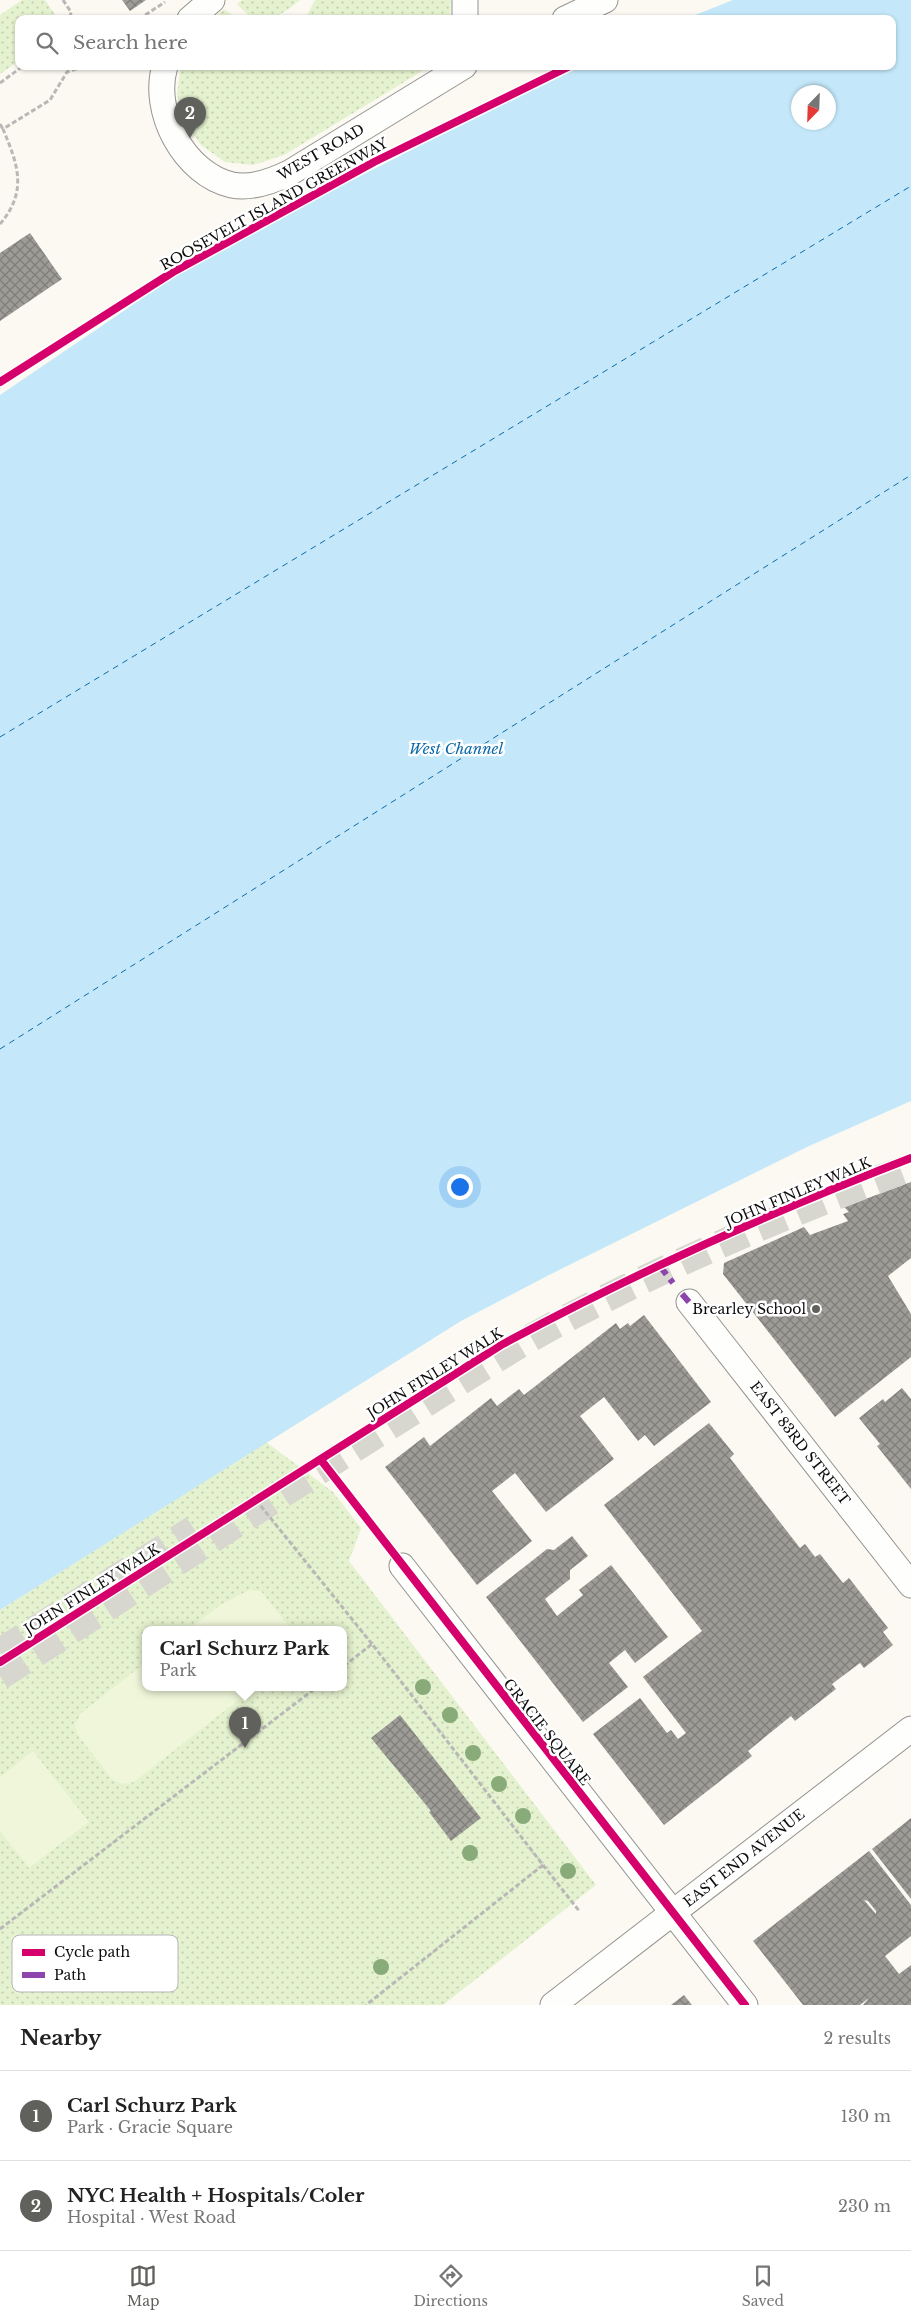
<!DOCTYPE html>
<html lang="en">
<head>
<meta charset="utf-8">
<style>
  body { margin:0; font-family:"Libre Baskerville",serif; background:#f6f6f6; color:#222 }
  .compass { position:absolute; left:791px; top:85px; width:45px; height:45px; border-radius:50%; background:#fff; box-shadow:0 1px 4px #0004; rotate:203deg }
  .you { position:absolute; left:459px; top:1186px; width:18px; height:18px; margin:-12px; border:4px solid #fff; border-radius:50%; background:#1a73e8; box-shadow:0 0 0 8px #1a73e833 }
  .badge { display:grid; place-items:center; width:32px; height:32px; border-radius:50%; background:#60605d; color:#fff; font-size:16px; font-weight:700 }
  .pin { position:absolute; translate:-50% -41px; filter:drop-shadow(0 1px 2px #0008) }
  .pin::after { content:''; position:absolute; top:26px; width:18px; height:15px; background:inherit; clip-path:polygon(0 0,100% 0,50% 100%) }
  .popup { position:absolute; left:142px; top:1626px; width:205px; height:65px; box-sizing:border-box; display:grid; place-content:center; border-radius:10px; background:#fff; filter:drop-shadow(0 1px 4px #0005); font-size:16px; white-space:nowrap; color:#767676 }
  .popup b { font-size:19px; color:#222 }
  .popup::after { content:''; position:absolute; left:50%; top:100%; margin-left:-10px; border:10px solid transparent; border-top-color:#fff }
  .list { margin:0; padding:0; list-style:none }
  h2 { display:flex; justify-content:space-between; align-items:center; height:65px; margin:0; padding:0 20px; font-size:21px }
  h2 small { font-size:16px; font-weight:400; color:#767676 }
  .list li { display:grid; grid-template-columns:32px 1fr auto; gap:15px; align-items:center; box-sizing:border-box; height:90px; padding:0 20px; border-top:1px solid #e0e0e0 }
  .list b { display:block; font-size:19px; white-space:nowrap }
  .list p { margin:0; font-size:16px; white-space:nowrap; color:#767676 }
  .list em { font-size:16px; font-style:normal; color:#767676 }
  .icon { flex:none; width:28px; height:28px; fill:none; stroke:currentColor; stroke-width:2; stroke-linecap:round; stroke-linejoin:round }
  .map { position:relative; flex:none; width:911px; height:2005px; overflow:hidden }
  .search { position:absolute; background:#fff; box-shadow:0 1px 4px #0004; left:15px; right:15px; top:15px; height:55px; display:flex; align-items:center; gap:12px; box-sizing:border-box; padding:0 18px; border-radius:10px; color:#767676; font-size:19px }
  .sheet { height:245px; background:#fff }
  nav { display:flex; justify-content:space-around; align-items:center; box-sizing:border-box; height:70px; border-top:1px solid #e0e0e0; background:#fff; font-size:14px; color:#767676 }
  nav a { display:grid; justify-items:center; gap:2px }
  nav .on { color:#60605d }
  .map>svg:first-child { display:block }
  .green { fill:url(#green-dots); fill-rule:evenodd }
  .pitch { fill:#eff6d9 }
  .water { fill:#c4e8f9; fill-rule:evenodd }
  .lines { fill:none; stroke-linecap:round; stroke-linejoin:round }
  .ferry { stroke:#0b6aaa; stroke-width:1; stroke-dasharray:6 5; stroke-linecap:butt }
  .building { fill:url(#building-cross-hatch); fill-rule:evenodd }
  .highway-tunnel { stroke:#d7d6cf; stroke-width:28; stroke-dasharray:28 14; stroke-linecap:butt }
  .street-casing { stroke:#949390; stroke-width:27 }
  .path { stroke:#b8b8b6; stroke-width:3; stroke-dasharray:5 2.5; stroke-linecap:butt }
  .street { stroke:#fefefd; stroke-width:25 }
  .quiet { stroke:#8e44ad; stroke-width:6; stroke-dasharray:12 6; stroke-linecap:butt }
  .cycleway-casing { stroke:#fff; stroke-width:11 }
  .cycleway { stroke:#d6006c; stroke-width:8 }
  .tree { fill:#89ab79 }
  .poi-dot { fill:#60605d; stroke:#fff; stroke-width:2 }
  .labels { text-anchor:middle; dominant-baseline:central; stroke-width:5; stroke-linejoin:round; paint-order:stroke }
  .street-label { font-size:14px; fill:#0d0d0d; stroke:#fff }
  .poi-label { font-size:14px; fill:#0d0d0d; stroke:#fff; text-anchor:end }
  .water-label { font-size:15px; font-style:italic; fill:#0b6aaa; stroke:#fff }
  .key { fill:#fff; stroke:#b6b6b6; stroke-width:1 }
  .key-label { font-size:14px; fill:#0d0d0d }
</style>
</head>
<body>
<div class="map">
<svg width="911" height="2005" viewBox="0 0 911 2005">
  <defs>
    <pattern id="green-dots" width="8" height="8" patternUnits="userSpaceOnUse" patternTransform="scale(1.25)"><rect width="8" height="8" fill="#e5f2cf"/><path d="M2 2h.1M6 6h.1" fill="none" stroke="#c3ceb1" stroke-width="1.8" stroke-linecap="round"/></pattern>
    <pattern id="building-cross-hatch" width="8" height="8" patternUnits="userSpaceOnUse" patternTransform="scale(1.25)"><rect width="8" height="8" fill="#9e9c97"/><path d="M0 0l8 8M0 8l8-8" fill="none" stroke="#7f7e7a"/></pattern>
  </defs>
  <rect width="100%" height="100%" fill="#fbf9f1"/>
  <path class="green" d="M22,0h23l13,19h-39v42l-19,13v-59z
    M242,0h58c-13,11 -30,24 -48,17 -5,-2 -11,-9 -15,-13z
    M315,0h136l-1,19h-145z
    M224,9l14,10h-25z
    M181,66h245l-7,7 -135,82 -31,10 -28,-3 -24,-17 -18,-25 -6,-26z
    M266,1442l67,50 28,36 -12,33 247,324 -153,120h-443v-395zM146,1629h198v58h-198z"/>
  <path class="pitch" d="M249,1590l12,1 30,38h-102l31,-24z
    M146,1662v25h109l-121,95 -12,2 -10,-5 -35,-45 -2,-10 6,-11z
    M33,1751l56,71 -60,46 -29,-37v-54z"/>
  <path class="water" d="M733,0h178v1101l-102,45 -258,128 -90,47 -461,289v-1215l206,-140 369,-189h317v-47h-207zM798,92h30v30h-30z"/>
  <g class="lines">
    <path class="ferry" d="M0,737l911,-551
      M0,1049l911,-574"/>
  </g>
  <path class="building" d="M122,0h24l-16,11z
    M30,233l32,46 -62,42v-68z
    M911,1182v76l-23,18 23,38v43l-76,60 -112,-143 1,-11 80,-36 6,8 38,-14 -5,-7 6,-2 -5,-5z
    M644,1315l67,87 -57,44 -9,-11 -7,6 -34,-44 -24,19 34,43 -68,53 -31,-39 -23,18 40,50 -55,44 -92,-118 39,-30 6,9 61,-48 6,8 22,-17 5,6 92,-72 4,6 8,-6 2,3z
    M902,1388l9,11v90l-34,-43 3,-2 -21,-26 24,-19 2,3z
    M709,1423l25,31 -4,4 70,90 5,-4 10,13 5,-3 23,29 6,-5 39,50 -5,4 10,13 -29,23 -4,-5 -28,21 4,5 -41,32 -4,-5 -43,35 4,5 -88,69 -71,-91 47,-36 27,35 4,-3 7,9 8,-6 -43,-56 59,-46 -98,-126z
    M572,1536l16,20 -18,14v9l-25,20 12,17 26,-21 -4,-5 32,-25 57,72 -33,26 -10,-13 -16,13 19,24 -45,35 -97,-125 61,-48 7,1z
    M400,1715l81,103 -30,23 -22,-29 2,-1 -60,-73z
    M911,1818v81l-39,-50z
    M869,1851l42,54v31l-26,20 14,18 12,-9v40h-48l6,-7 -9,7h-57l-50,-64zM864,1900l4,1 8,10v3z
    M684,1995l8,10h-21z"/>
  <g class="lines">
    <path class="highway-tunnel" d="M0,1652l194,-123
      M0,1676c136,-87 271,-176 407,-261 51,-32 100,-65 153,-93 113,-60 231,-110 351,-155"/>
    <g class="street-casing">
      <path id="street" d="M465,0v19
        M190,19l22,-19
        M565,19l40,-19
        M165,66c-14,45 19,108 67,119 20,4 41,-4 59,-13l173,-106
        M689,1302l222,283
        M402,1566l343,439
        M553,2005l358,-276"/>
    </g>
    <path class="path" d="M63,0l8,12 -1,7
      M139,19l26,-17
      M0,83l23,-17
      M0,124l3,5
      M0,224c28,-33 18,-59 3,-95l47,-29 17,-28 18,-6
      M256,1500l116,144
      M344,1666l28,-22 171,221 -177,140
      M543,1865l37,47
      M0,1929l317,-242"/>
    <use href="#street" class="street"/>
    <path class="quiet" d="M659,1265l14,18
      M682,1294l7,8"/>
    <g class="cycleway-casing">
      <path id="cycleway" d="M0,382l173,-110 201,-110 196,-96
        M321,1460l424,545
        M0,1662l501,-317c132,-71 270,-133 410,-187"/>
    </g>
    <use href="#cycleway" class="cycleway"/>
  </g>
  <g class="tree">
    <circle cx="423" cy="1687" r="8"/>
    <circle cx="450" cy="1715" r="8"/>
    <circle cx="473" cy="1753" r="8"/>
    <circle cx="499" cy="1784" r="8"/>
    <circle cx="523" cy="1816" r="8"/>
    <circle cx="470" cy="1853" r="8"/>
    <circle cx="568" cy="1871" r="8"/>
    <circle cx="381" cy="1967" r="8"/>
  </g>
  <circle class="poi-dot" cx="816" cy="1309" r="5"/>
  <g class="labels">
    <g class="street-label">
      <text transform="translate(321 152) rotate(-30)">WEST ROAD</text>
      <text transform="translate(274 204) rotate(-29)">ROOSEVELT ISLAND GREENWAY</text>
      <text transform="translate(798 1192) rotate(-23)">JOHN FINLEY WALK</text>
      <text transform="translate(435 1373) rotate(-32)">JOHN FINLEY WALK</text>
      <text transform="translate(800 1443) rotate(52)">EAST 83RD STREET</text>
      <text transform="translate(92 1589) rotate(-32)">JOHN FINLEY WALK</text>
      <text transform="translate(547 1732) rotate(52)">GRACIE SQUARE</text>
      <text transform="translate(744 1858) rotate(-38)">EAST END AVENUE</text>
    </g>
    <g class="poi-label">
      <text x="806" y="1309">Brearley School</text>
    </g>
    <g class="water-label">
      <text x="456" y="748">West Channel</text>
    </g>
  </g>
  <rect x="12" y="1935" width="166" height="57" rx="8" class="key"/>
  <rect x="22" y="1949" width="23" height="7" fill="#d6006c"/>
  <rect x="22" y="1972" width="23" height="6" fill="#8e44ad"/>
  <g class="key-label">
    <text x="54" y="1957">Cycle path</text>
    <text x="54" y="1980">Path</text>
  </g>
</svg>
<svg class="compass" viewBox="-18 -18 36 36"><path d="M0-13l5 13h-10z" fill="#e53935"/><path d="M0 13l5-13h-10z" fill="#767676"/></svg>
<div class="you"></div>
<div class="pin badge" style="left:245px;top:1748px">1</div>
<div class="popup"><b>Carl Schurz Park</b>Park</div>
<div class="pin badge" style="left:190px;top:138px">2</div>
<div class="search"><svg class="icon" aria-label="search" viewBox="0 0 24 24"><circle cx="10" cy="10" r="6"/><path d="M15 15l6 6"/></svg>Search here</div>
</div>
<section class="sheet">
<h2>Nearby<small>2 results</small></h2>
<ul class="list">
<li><span class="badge">1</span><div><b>Carl Schurz Park</b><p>Park · Gracie Square</p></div><em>130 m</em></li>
<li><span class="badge">2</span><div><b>NYC Health + Hospitals/Coler</b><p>Hospital · West Road</p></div><em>230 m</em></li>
</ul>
</section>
<nav>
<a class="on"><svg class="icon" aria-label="map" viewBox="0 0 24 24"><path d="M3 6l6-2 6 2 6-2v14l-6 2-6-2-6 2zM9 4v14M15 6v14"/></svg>Map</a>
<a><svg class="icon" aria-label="directions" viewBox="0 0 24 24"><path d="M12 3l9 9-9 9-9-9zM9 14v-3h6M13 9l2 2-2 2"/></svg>Directions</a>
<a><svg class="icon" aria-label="saved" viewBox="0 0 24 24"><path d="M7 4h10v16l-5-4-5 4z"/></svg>Saved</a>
</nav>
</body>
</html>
